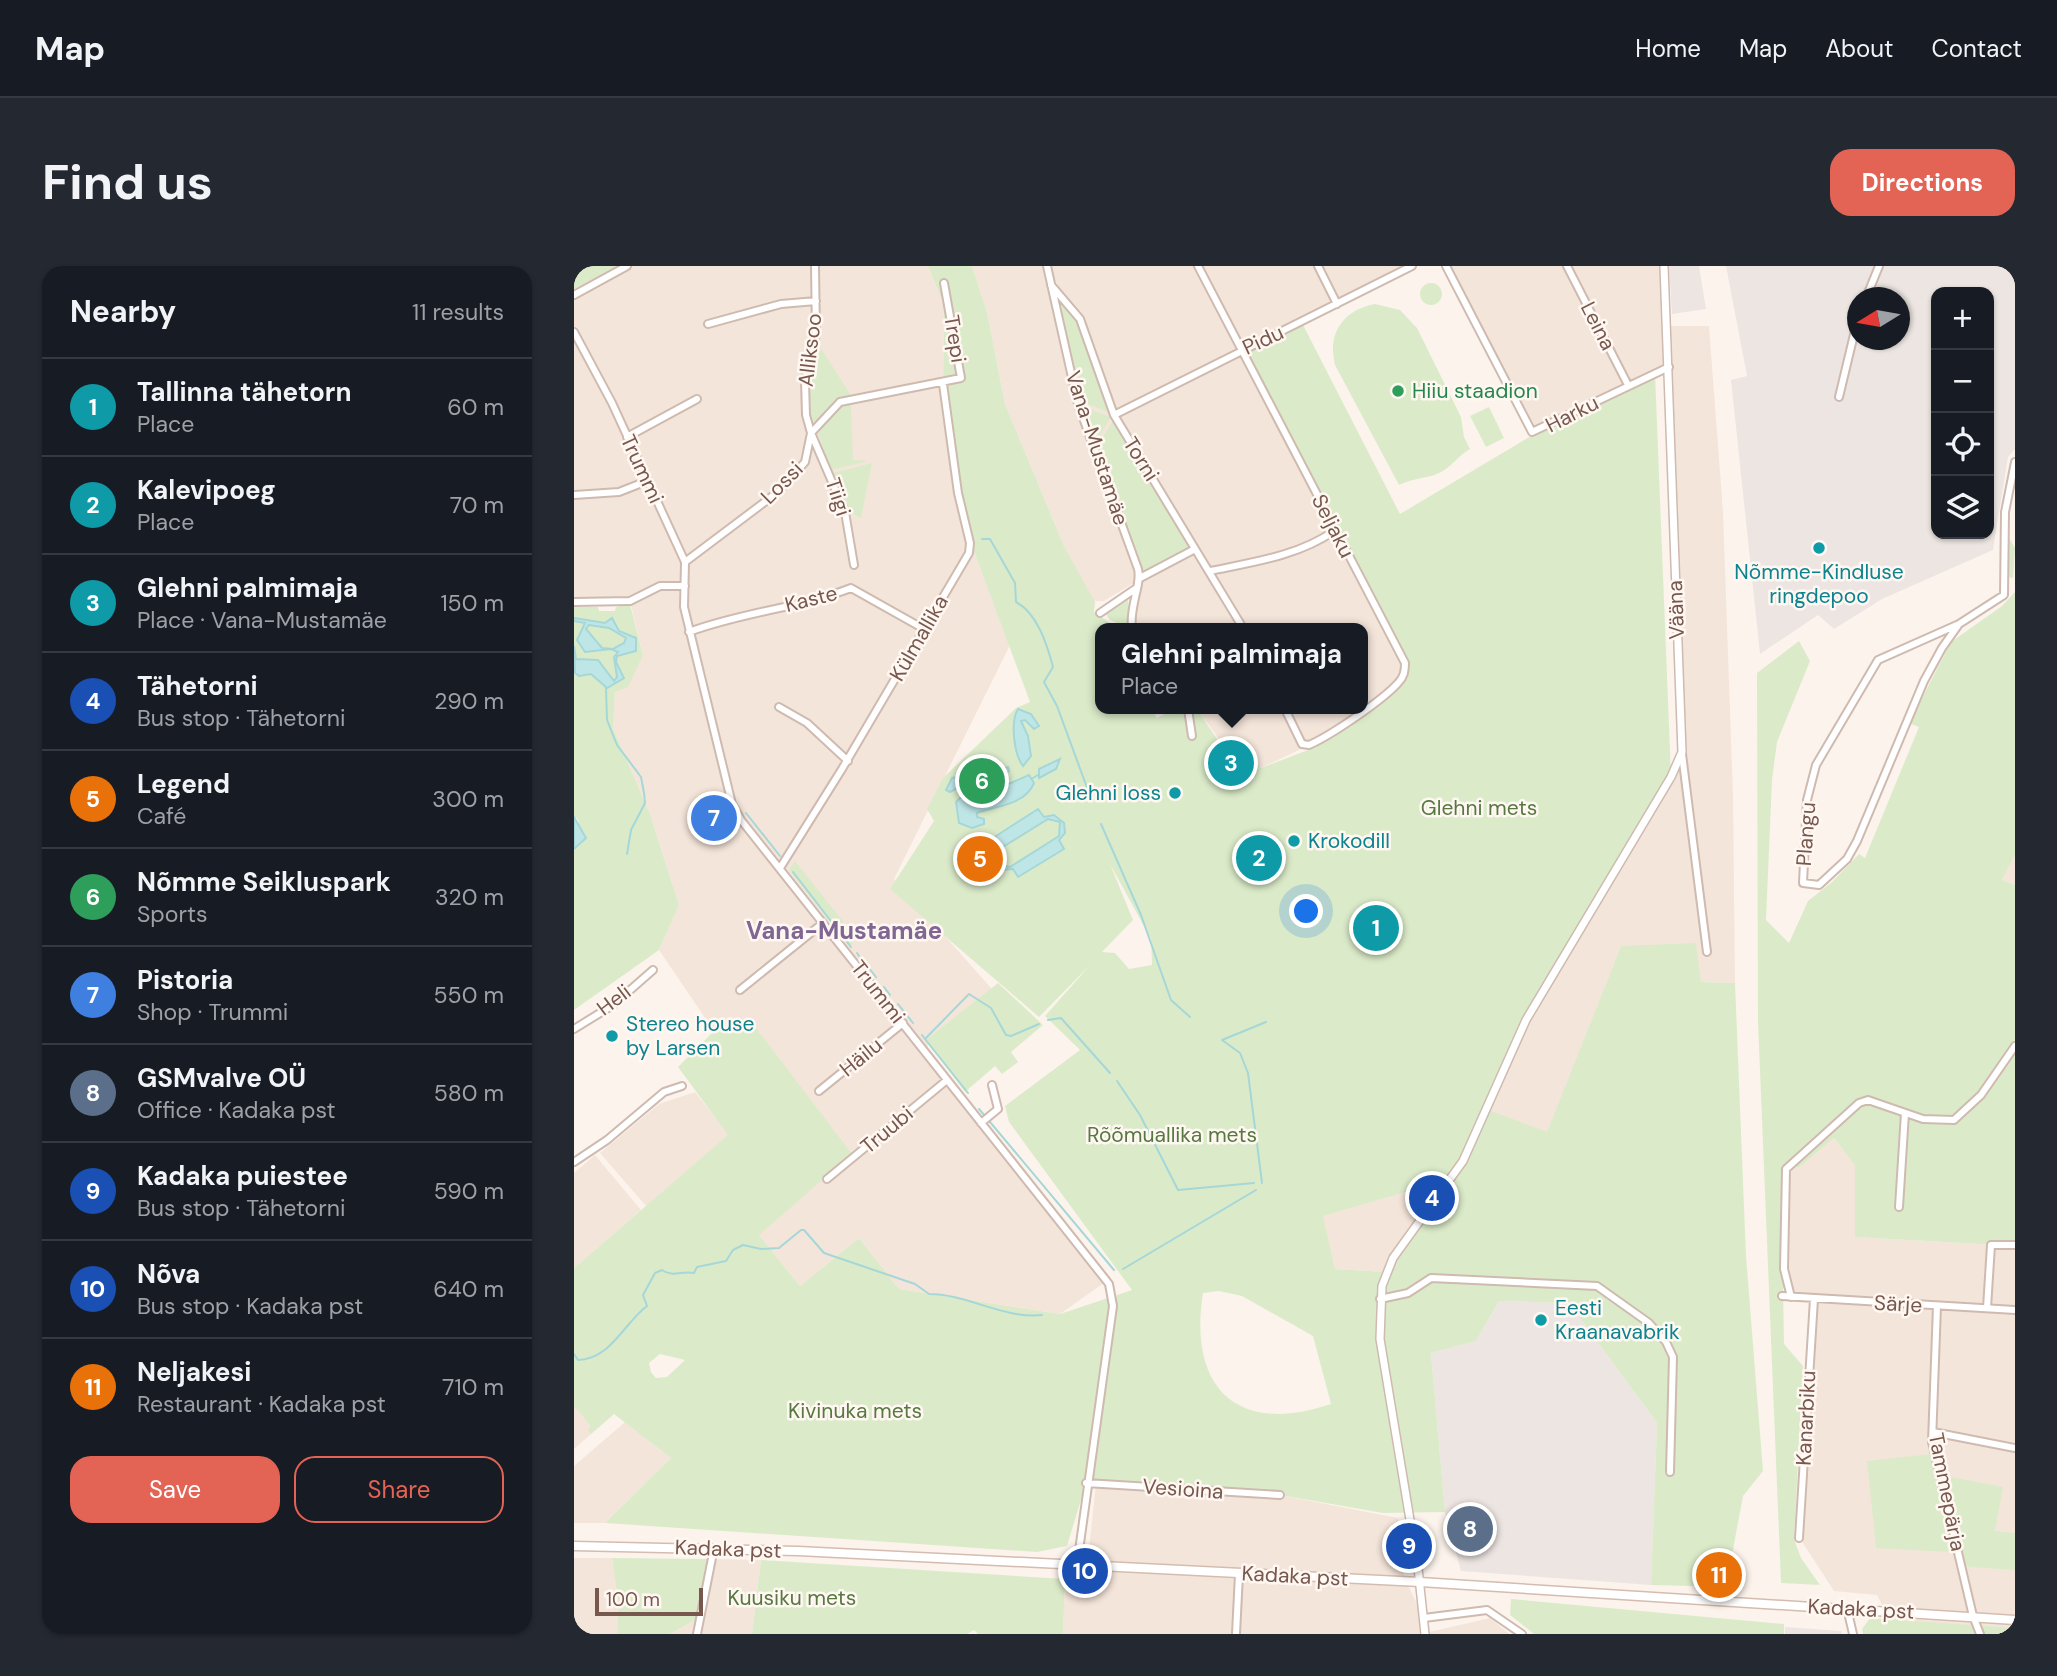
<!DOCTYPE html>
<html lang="en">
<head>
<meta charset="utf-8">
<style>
  body { margin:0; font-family:"DM Sans",sans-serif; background:#242831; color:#f1f3f6 }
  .controls { position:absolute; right:21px; top:21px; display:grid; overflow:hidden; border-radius:14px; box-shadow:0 2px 5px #0004 }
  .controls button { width:63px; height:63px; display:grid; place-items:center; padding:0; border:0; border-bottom:2px solid #363941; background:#171b24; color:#f1f3f6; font:35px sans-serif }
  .compass { position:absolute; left:1273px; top:21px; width:63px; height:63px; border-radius:50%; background:#171b24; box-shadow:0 2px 5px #0004; rotate:259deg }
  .scale { position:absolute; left:21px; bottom:18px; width:108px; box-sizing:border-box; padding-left:7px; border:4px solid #78584e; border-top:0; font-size:19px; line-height:24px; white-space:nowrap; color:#78584e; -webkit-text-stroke:5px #fff8f2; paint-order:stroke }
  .you { position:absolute; left:733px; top:646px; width:24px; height:24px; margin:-18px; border:5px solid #fff; border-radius:50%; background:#1a73e8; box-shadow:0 0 0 10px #1a73e833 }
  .badge { display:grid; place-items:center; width:46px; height:46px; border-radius:50%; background:#e36354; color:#fff; font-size:23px; font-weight:700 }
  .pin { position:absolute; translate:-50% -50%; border:4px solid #fff; box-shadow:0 2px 7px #0006 }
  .popup { position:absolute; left:521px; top:357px; width:273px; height:91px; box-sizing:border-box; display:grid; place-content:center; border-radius:14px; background:#171b24; filter:drop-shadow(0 2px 5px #0005); font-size:23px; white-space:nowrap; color:#9ea1a6 }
  .popup b { font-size:26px; color:#f1f3f6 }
  .popup::after { content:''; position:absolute; left:50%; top:100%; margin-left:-14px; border:14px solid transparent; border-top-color:#171b24 }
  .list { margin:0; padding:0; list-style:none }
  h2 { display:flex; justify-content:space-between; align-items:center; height:91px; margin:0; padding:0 28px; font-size:30px }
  h2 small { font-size:23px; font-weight:400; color:#9ea1a6 }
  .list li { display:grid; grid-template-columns:46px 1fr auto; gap:21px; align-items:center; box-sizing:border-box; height:98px; padding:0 28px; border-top:2px solid #363941 }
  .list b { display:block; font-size:26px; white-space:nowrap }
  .list p { margin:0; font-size:23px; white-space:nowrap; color:#9ea1a6 }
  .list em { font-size:23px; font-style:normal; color:#9ea1a6 }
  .actions { display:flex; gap:14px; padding:21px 28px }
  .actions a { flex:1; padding:16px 0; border:2px solid #e36354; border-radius:21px; text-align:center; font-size:24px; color:#e36354 }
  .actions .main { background:#e36354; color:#fff }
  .icon { flex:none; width:38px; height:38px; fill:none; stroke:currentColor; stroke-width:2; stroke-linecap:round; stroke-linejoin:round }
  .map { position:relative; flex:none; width:1441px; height:1368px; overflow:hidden; border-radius:21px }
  header { display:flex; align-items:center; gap:42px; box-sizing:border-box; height:98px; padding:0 35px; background:#171b24; border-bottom:2px solid #363941 }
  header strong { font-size:33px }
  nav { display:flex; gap:38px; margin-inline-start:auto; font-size:24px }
  .intro { display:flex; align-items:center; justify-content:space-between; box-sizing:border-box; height:168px; padding:0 42px }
  h1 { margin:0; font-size:49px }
  .button { padding:18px 32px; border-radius:21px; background:#e36354; color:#fff; font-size:24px; font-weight:700 }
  main { display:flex; gap:42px; padding:0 42px }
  aside { flex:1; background:#171b24; border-radius:21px; box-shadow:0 2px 5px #0004 }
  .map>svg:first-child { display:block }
  .residential { fill:#f4e5da }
  .industrial { fill:#ece5e1; fill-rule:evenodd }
  .green { fill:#dbebc9; fill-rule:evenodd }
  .water { fill:#bfe6e7; stroke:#a6d7d8; stroke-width:2; fill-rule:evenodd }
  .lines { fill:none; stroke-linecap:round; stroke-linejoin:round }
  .stream { stroke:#a6d7d8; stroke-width:2 }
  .minor-casing { stroke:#cfbab0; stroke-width:10 }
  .tertiary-casing { stroke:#cfbab0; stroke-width:10 }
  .secondary-casing { stroke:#d5bcb0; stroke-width:11 }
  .minor { stroke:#fff; stroke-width:6 }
  .tertiary { stroke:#fff; stroke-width:7 }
  .secondary { stroke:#fff; stroke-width:8 }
  .leisure-dot { fill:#2e9e5b; stroke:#fff8f2; stroke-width:2.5 }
  .culture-dot { fill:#0f9aa8; stroke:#fff8f2; stroke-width:2.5 }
  .labels { text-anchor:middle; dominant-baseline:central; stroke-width:5; stroke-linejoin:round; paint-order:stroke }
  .street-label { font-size:21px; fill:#78584e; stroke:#fff8f2 }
  .leisure-label { font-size:21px; fill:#27864d; stroke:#fff8f2; text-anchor:start }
  .culture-label { font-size:21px; fill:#0d838f; stroke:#fff8f2; text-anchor:start }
  .park-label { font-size:21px; fill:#587842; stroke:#fff8f2 }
  .quarter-label { font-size:24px; font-weight:bold; fill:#7f6693; stroke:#fff8f2 }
</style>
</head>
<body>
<header>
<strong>Map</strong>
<nav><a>Home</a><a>Map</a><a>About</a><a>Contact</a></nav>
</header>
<div class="intro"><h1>Find us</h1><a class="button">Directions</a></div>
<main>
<aside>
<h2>Nearby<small>11 results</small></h2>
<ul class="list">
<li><span class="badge" style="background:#0f9aa8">1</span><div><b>Tallinna tähetorn</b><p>Place</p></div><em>60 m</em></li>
<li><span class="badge" style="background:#0f9aa8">2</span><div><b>Kalevipoeg</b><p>Place</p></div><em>70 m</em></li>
<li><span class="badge" style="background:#0f9aa8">3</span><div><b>Glehni palmimaja</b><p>Place · Vana-Mustamäe</p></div><em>150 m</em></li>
<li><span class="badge" style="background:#1a4fb4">4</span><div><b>Tähetorni</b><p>Bus stop · Tähetorni</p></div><em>290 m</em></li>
<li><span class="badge" style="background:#e8710a">5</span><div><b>Legend</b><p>Café</p></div><em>300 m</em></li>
<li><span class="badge" style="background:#2e9e5b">6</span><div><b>Nõmme Seikluspark</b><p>Sports</p></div><em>320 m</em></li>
<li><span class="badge" style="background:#3f7fe0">7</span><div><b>Pistoria</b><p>Shop · Trummi</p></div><em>550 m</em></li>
<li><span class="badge" style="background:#5c6f8a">8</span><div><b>GSMvalve OÜ</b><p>Office · Kadaka pst</p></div><em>580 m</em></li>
<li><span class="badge" style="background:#1a4fb4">9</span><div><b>Kadaka puiestee</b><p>Bus stop · Tähetorni</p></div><em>590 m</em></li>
<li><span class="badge" style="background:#1a4fb4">10</span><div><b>Nõva</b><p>Bus stop · Kadaka pst</p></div><em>640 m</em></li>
<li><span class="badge" style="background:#e8710a">11</span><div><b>Neljakesi</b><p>Restaurant · Kadaka pst</p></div><em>710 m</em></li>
</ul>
<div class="actions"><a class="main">Save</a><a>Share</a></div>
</aside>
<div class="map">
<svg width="1441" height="1368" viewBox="0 0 1441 1368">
  <rect width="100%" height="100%" fill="#fcf4ec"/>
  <path class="residential" d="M53,0h301l16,39 -1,79 15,109 16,58 36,94 -116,234 98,110 -65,57 184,232 -51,36 -161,-25 -40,-51 -59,48 -41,-51 -6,-211 -39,7 -55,-81 20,-45 -29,-91 -37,-86 2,-36 28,-37 -13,-54 -56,1v-307z
    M398,0h440l-110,57 103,340 -8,21 -79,57 -57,27 -39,-25 -25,-34h165v-81h-231l5,-4 3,-32 -7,-8 -28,17h-11l-29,-55 -59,-142 -18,-92z
    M872,0h218l2,60h43l14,186 10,283 2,188 -34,-1 -80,-36 -74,187 -60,-24 39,-89 156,-268 -13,-384 -133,65z
    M1441,589v30l-13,-5z
    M121,826l34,43 -83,71 -46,-53 59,-49z
    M1260,872l21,28 1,71 159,9v388h-118l-20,-39 -43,-4 -35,-54 15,-238 -33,-12v-119l19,-1z
    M21,889l46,55 -67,58v-95z
    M839,924l16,18 -41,64 -53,-3 -13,-53z
    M0,1116l40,32 -40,35z
    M51,1156l46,36 -66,65h-31v-57z
    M522,1217l184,12 118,23 6,59 20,41 1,15 65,-15 19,16h-446l2,-55h21z
    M0,1292h38l6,44 -1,32h-43z
    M133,1293l54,1 -9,74h-82l29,-16z"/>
  <path class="industrial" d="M1095,0h30l7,43 -34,5z
    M1152,0h289v183l-7,8 -15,93 -111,49 -48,30 -16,-14 -58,39 -29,-274 16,-4zM1362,26h53v242h-53zM1283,32h42v42h-42z
    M925,1035l70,2 88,120 -6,162 -190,-14 -16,-59 -14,-159 45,-12z
    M1211,1361l56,4 1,3h-57z"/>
  <path class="green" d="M0,0h44l-44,23z
    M354,0h44l15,46 18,92 59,142 31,56 -1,10 23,16h-17v81h51l6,9 17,-9h23l22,33 16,7 26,19 55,-21 17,-12v-3l64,-48 8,-21 -163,-312 60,-28 98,191 136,-81 119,-60 16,404 -145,243 -39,89 60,23 74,-186 75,-3 5,39 34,1 11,273 17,215 -20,25 -17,91 -75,-2 6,-162 -88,-120 -70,-2 -23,40 -45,12 14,159 -62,1 -103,-18 -194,-12 -19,63 -30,6 -432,-29 66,-65 -57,-44 -23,20 -3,-4 3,-4 -17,-20v-138l154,-133 -50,-68 36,-36 39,-7 99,130 -93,81 41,51 59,-48 40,51 161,25 72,-24 -123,-168 -4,-16 75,-56 -35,-34 46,-52 -52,53 -149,-128 44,-68 -7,-12 16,-31 73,-70 14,-6 -56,-151 -16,-58 -15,-109 1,-79zM536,598l41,75 1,26 -23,4 -14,-16 -13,-1 31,-32zM839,924l16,19 -42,63 -52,-3 -12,-53zM645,1025l23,5 71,40 18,68c-94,32 -143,-16 -128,-111zM86,1088l25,6 -18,17 -11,1 -5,-6 -2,-9z
    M846 28a11 11 0 1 1 22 0a11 11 0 1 1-22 0Z
    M486,33l18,23 33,91 -31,-12z
    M801,38l25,6 17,18 44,89 3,20 6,12c-11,6 -16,15 -27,22 -13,8 -28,6 -44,14l-64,-120c-8,-32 8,-55 40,-61z
    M244,78l33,51 -11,4 -27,24c-9,-34 -1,-46 5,-79z
    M274,137l3,3 2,54 16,1 -38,9 -13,-36 17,-24z
    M507,140l30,11 -17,28z
    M915,141l15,31 -18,9 -16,-31z
    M540,153l78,129 -45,24 -6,-1 -46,-121z
    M298,197l-11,55 -14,-7 -14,-38z
    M1435,272l6,10 -2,30 -4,-1z
    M1441,326v263l-13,25 13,5v361l-160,-9v-71l-21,-28 -34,29 -19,2 3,175 19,22 -9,173 7,19 19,27 -39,-2 -23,-561 -1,-349 42,-32 11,20 -33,81 -5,38 -6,140 23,23 19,-42 24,-19 27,-28 6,4 54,-131 -10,-4 42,-81 51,-36z
    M554,330l1,28 -2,3 -17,-7 -5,-7z
    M56,338l13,51 -15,32 -13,5 -2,36 37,86 29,91 -20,45 -85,60v-161l8,-6 -4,-24 -4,-2v-210h24l1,4h16l1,-4z
    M221,595l62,78 -8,7 -60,-76z
    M424,717l45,42 -32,27 7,10 -16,12 -7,-8 -30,26 -39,-52z
    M1357,1188l4,20 68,13 -8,44 20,2v37l-46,-3 -19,-15 -74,-4 -9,-87z
    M38,1292l95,1 -8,59 -29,16h-53l1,-32z
    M187,1294l304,19 -2,55h-85l-4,-4 -7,4h-215z
    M937,1333l273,25v10h-250l-24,-19z
    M1296,1352l145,10v6h-152l-1,-5z"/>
  <path class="water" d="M0,352l31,5 7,-5 7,13 17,7v13l-19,5 -1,6 8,16 -17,10 -16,-14 -12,2 -4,-3 -1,-27 2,13 22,1 16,21 3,-4 -3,-20 4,-5 -7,-3 -26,3 -8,-12 8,-17 -11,-2zM15,359l20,3 17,10 -2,5 -11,6 -11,-1 -16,-19z
    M444,443l13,5 8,12 -5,3 -9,-9 -4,1 7,15 3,20 -8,10c-9,-12 -13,-44 -5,-57z
    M486,493l-4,10 -17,9v-9z
    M406,498l8,4 10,-3 3,4 7,-2 1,4 -14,8 -10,-6 -35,19 -4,-2 6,-12c12,-1 16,-11 28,-14z
    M455,509l5,8c-9,22 -38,23 -57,30v4l7,2v5l-12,4 -13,-5 -3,-21 11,-11 44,-8z
    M464,543l6,8 10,-2 10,8 1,10 -6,7 5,9 -46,28 -5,-8 -13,1 -8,-9 1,-8 6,-6 -6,-9zM474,553l12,3 -1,14 -49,31 -13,-2 -2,-7 3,-8z
    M0,551l12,21 -12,11z"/>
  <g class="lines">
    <path class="stream" d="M408,273h8l25,44 1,19c21,11 31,42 37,65l-9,15 13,24 32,87
      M32,422l1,32 10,25 24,32 3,16 1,10 -14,27 -4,24
      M459,512l5,-3
      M172,547l34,43
      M527,558l40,91 30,85 19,17
      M219,606l58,75
      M283,687l2,3
      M290,696l12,15
      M310,721l6,8
      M324,738l15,19
      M474,754l13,-2 49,55
      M348,769l3,4 44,-45 22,14 15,27 5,1 28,-12
      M351,773l43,54
      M543,815l23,34 38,75 76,-7
      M405,843l6,7
      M416,856l124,148
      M688,917l-14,-110 -8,-20 -18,-13 44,-18
      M549,1003l133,-79
      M0,1088l4,6c32,0 47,-38 69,-54l-4,-11 12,-22 7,-3c11,8 20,0 32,3l3,-6 29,-6 7,-11 10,-5 18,4 18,-1 22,-18h3l20,23 91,31 14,10c38,0 74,25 113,21"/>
    <g class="minor-casing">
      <path id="minor" d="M241,0l1,68 -11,47 1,34 5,18 34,79 9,53
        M473,0l31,138 60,165c4,16 -9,37 -6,59
        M624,0l207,397c0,8 -1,14 -7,20 -15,17 -68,53 -89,62l-7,-1 -17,-35
        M744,0l19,38
        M872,0l86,166 137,-65
        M993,0l61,119
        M477,19l29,34 34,96 129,213
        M0,29l53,-29
        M1292,32l13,-32
        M134,58l73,-20 35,-3
        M0,66l38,71 73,159 -1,45 48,197 9,16 368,464 4,22 -36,259
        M1265,131l18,-75
        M540,149l298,-149
        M53,171l70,-38
        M0,229l45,-3 28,-11
        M111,296l93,-70 27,-30 6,-29 29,-31 121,-24 -17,-95
        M636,305c43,-9 88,-15 124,-40
        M566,312l55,-29
        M0,336l56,-1 30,-15h25
        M526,347l35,-24
        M1385,358l-81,36 -62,105 -9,35 -4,83 16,2 28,-26 10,-18 67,-160 18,-33 17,-24 45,-29 1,-83 10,-50
        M115,366c53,-20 110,-24 162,-44l73,41
        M205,441l28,16 41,38
        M614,443l4,27
        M1108,488l25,198
        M206,602l62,-99 127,-216 1,-10 -12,-50 -15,-109
        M166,724l83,-67
        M0,763l39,-24 40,-35
        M245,825l84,-68
        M407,857l17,-14 -6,-24
        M0,896l33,-22 57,-48 18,-6
        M253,913l120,-99
        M1325,941l6,-94
        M1208,1030l233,14
        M1217,1031l-7,-28 2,-100 73,-66 9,-3 55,19 31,1 27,-25 34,-49
        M806,1033l28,-6 23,-15 166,8 52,37 17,19 7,15 -3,115
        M1363,1040l-5,136 41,174 7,18
        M1413,1042l4,-63h24
        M1359,1166l82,16
        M512,1217l194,12
        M1225,1272l15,-239
        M1273,1342l6,26
        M850,1352l63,-8 35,24
        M123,1368l17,-86
        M662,1368l3,-60"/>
    </g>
    <g class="tertiary-casing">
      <path id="tertiary" d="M851,1368l-7,-66 -38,-229 2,-53 11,-28 70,-97 63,-141 145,-243 11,-25 -18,-486"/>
    </g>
    <g class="secondary-casing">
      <path id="secondary" d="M0,1280l224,5 622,31 595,38"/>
    </g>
    <use href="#minor" class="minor"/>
    <use href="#tertiary" class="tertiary"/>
    <use href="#secondary" class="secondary"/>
  </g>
  <circle class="leisure-dot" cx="824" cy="125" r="7"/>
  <g class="culture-dot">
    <circle cx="1245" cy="282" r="7"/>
    <circle cx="601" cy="527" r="7"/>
    <circle cx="720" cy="575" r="7"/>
    <circle cx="38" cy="770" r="7"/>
    <circle cx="967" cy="1054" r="7"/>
  </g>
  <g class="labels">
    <g class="street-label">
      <text transform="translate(1024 60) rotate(63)">Leina</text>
      <text transform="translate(381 73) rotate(81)">Trepi</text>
      <text transform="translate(689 74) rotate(-25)">Pidu</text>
      <text transform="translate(236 84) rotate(-83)">Alliksoo</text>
      <text transform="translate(998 148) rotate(-27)">Harku</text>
      <text transform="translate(523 182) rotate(72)">Vana-Mustamäe</text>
      <text transform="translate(567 193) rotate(58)">Torni</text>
      <text transform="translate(68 203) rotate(65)">Trummi</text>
      <text transform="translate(208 217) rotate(-45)">Lossi</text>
      <text transform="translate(264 231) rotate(72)">Tiigi</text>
      <text transform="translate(759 260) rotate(63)">Seljaku</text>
      <text transform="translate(237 333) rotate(-14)">Kaste</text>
      <text transform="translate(1102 344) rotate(-92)">Vääna</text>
      <text transform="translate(345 372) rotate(-60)">Külmallika</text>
      <text transform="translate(1232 568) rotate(-86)">Plangu</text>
      <text transform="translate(304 726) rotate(52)">Trummi</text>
      <text transform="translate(40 734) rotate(-37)">Heli</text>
      <text transform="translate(287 791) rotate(-39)">Häilu</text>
      <text transform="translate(313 864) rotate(-40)">Truubi</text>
      <text transform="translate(1324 1038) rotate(3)">Särje</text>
      <text transform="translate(1232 1152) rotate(-87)">Kanarbiku</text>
      <text transform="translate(609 1223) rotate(4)">Vesioina</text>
      <text transform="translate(1373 1226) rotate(79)">Tammepärja</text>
      <text transform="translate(154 1283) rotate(2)">Kadaka pst</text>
      <text transform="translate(721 1310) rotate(3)">Kadaka pst</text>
      <text transform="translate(1287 1343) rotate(3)">Kadaka pst</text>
    </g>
    <g class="leisure-label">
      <text x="838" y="125">Hiiu staadion</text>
    </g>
    <g class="culture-label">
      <text x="1245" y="306" text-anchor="middle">Nõmme-Kindluse<tspan x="1245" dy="24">ringdepoo</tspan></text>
      <text x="587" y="527" text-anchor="end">Glehni loss</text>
      <text x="734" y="575">Krokodill</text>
      <text x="52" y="758">Stereo house<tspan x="52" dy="24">by Larsen</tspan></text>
      <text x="981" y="1042">Eesti<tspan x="981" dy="24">Kraanavabrik</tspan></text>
    </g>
    <g class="park-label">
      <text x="905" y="542">Glehni mets</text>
      <text x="598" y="869">Rõõmuallika mets</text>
      <text x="281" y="1145">Kivinuka mets</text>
      <text x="218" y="1332">Kuusiku mets</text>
    </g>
    <g class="quarter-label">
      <text x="270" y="664">Vana-Mustamäe</text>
    </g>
  </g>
</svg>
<div class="controls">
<button>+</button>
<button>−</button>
<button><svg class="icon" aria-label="locate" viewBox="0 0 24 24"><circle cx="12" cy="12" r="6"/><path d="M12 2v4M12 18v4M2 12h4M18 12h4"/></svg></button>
<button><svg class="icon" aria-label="layers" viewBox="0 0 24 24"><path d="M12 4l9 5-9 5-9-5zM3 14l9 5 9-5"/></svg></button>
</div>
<svg class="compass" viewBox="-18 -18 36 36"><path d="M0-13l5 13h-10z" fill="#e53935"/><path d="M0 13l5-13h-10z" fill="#9ea1a6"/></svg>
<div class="scale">100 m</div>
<div class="you"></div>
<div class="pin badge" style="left:802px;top:662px;background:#0f9aa8">1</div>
<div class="pin badge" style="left:685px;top:592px;background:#0f9aa8">2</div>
<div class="pin badge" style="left:657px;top:497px;background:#0f9aa8">3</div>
<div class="popup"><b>Glehni palmimaja</b>Place</div>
<div class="pin badge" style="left:858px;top:932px;background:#1a4fb4">4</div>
<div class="pin badge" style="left:406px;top:593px;background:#e8710a">5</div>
<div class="pin badge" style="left:408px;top:515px;background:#2e9e5b">6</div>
<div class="pin badge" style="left:140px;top:552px;background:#3f7fe0">7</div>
<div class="pin badge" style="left:896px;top:1263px;background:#5c6f8a">8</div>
<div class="pin badge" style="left:835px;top:1280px;background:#1a4fb4">9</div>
<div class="pin badge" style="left:511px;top:1305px;background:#1a4fb4">10</div>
<div class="pin badge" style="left:1145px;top:1309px;background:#e8710a">11</div>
</div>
</main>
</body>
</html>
